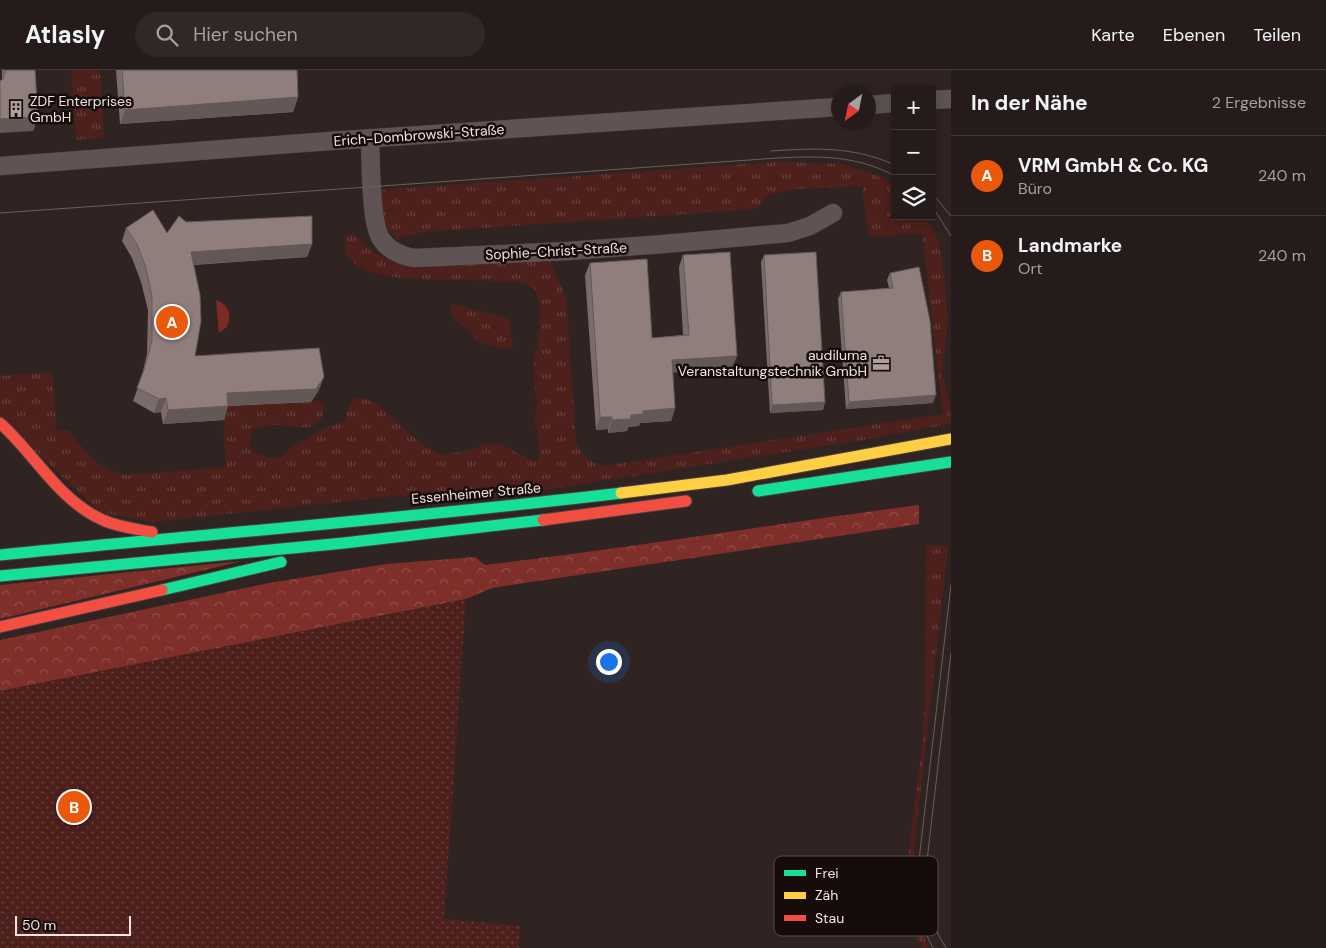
<!DOCTYPE html>
<html lang="de">
<head>
<meta charset="utf-8">
<style>
  body { margin:0; font-family:"DM Sans",sans-serif; background:#302827; color:#f1f3f6 }
  .controls { position:absolute; right:15px; top:15px; display:grid; overflow:hidden; border-radius:0px; box-shadow:0 2px 12px #0003 }
  .controls button { width:45px; height:45px; display:grid; place-items:center; padding:0; border:0; border-bottom:1px solid #413939; background:#241b1a; color:#f1f3f6; font:25px sans-serif }
  .compass { position:absolute; left:831px; top:15px; width:45px; height:45px; border-radius:50%; background:#241b1a; box-shadow:0 2px 12px #0003; rotate:213deg }
  .scale { position:absolute; left:15px; bottom:12px; width:116px; box-sizing:border-box; padding-left:5px; border:2px solid #f2e2e0; border-top:0; font-size:14px; line-height:18px; white-space:nowrap; color:#f2e2e0; -webkit-text-stroke:4px #160d0b; paint-order:stroke }
  .you { position:absolute; left:608px; top:591px; width:18px; height:18px; margin:-12px; border:4px solid #fff; border-radius:50%; background:#1a73e8; box-shadow:0 0 0 8px #1a73e833 }
  .badge { display:grid; place-items:center; width:32px; height:32px; border-radius:50%; background:#ea580c; color:#fff; font-size:16px; font-weight:700 }
  .pin { position:absolute; translate:-50% -50%; border:2px solid #fff; box-shadow:0 1px 5px #0006 }
  .list { margin:0; padding:0; list-style:none }
  h2 { display:flex; justify-content:space-between; align-items:center; height:65px; margin:0; padding:0 20px; font-size:21px }
  h2 small { font-size:16px; font-weight:400; color:#a3a1a2 }
  .list li { display:grid; grid-template-columns:32px 1fr auto; gap:15px; align-items:center; box-sizing:border-box; height:80px; padding:0 20px; border-top:1px solid #413939 }
  .list b { display:block; font-size:19px; white-space:nowrap }
  .list p { margin:0; font-size:16px; white-space:nowrap; color:#a3a1a2 }
  .list em { font-size:16px; font-style:normal; color:#a3a1a2 }
  .icon { flex:none; width:28px; height:28px; fill:none; stroke:currentColor; stroke-width:2; stroke-linecap:round; stroke-linejoin:round }
  .map { position:relative; flex:none; width:951px; height:878px; overflow:hidden }
  header { display:flex; align-items:center; gap:30px; box-sizing:border-box; height:70px; padding:0 25px; background:#241b1a; border-bottom:1px solid #413939 }
  header strong { font-size:24px }
  nav { display:flex; gap:28px; margin-inline-start:auto; font-size:18px }
  .search { width:350px; height:45px; background:#302827; display:flex; align-items:center; gap:12px; box-sizing:border-box; padding:0 18px; border-radius:28px; color:#a3a1a2; font-size:19px }
  main { display:flex }
  aside { flex:1; background:#241b1a }
  .map>svg:first-child { display:block }
  .grass { fill:url(#grass-tufts) }
  .forest { fill:url(#forest-crowns) }
  .park { fill:url(#park-dots) }
  .water { fill:#7c2a25 }
  .lines { fill:none; stroke-linecap:round; stroke-linejoin:round }
  .street-casing { stroke:#4b403f; stroke-width:19 }
  .fast-casing { stroke:#4b403f; stroke-width:13 }
  .slow-casing { stroke:#4b403f; stroke-width:13 }
  .jam-casing { stroke:#4b403f; stroke-width:13 }
  .street { stroke:#5f5453; stroke-width:18 }
  .fast { stroke:#16e098; stroke-width:11 }
  .slow { stroke:#ffcf43; stroke-width:11 }
  .jam { stroke:#f24e42; stroke-width:11 }
  .tram { stroke:#69605e; stroke-width:1 }
  .wall { fill:#7b6c6b }
  .shaded-wall { fill:#645857 }
  .building { fill:#8f7e7c; stroke:#645857 }
  .labels { text-anchor:middle; dominant-baseline:central; stroke-width:5; stroke-linejoin:round; paint-order:stroke }
  .poi-label { font-size:14px; fill:#f2e2e0; stroke:#160d0b; text-anchor:start }
  .street-label { font-size:14px; fill:#f2e2e0; stroke:#160d0b }
  .key { fill:#160d0b; stroke:#584d4b; stroke-width:1 }
  .key-label { font-size:14px; fill:#f2e2e0 }
</style>
</head>
<body>
<header>
<strong>Atlasly</strong>
<div class="search"><svg class="icon" aria-label="search" viewBox="0 0 24 24"><circle cx="10" cy="10" r="6"/><path d="M15 15l6 6"/></svg>Hier suchen</div>
<nav><a>Karte</a><a>Ebenen</a><a>Teilen</a></nav>
</header>
<main>
<div class="map">
<svg width="951" height="878" viewBox="0 0 951 878">
  <defs>
    <pattern id="grass-tufts" width="24" height="20" patternUnits="userSpaceOnUse" patternTransform="scale(1.25)"><rect width="24" height="20" fill="#4d201c"/><path d="M3 7l-1-3M5 7V3M7 7l1-3M15 17l-1-3M17 17v-4M19 17l1-3" fill="none" stroke="#67403d"/></pattern>
    <pattern id="forest-crowns" width="20" height="18" patternUnits="userSpaceOnUse" patternTransform="scale(1.25)"><rect width="20" height="18" fill="#7f2f2a"/><path d="M2 6a3 3 0 1 1 6 0M12 15a3 3 0 1 1 6 0" fill="none" stroke="#924d49"/></pattern>
    <pattern id="park-dots" width="8" height="8" patternUnits="userSpaceOnUse" patternTransform="scale(1.25)"><rect width="8" height="8" fill="#4d201c"/><path d="M2 2h.1M6 6h.1" fill="none" stroke="#67403d" stroke-width="1.8" stroke-linecap="round"/></pattern>
  </defs>
  <rect width="100%" height="100%" fill="#302423"/>
  <path class="grass" d="M71,0h29l4,68 -28,2z
    M775,92l67,2 36,12 17,9v31h30l14,26 5,33 4,45 -6,51 9,41v9l-2,3 -98,18 -340,53 -62,4 -53,-3 -244,26 -52,-10 -100,-95v-41l52,-4 5,58h11c18,21 30,41 59,45l99,-8 -4,-61 90,-4 6,-2c6,4 7,6 5,13 -5,23 -33,11 -49,12 -6,1 -13,3 -20,4l-3,5 -2,11 8,9 18,5 10,-4 6,-7 30,-18 25,-10 1,-10 6,-11 10,-1 13,5 48,43 19,9 27,-5 20,-7 9,1 34,17h4l2,-3v-19l-4,-18 2,-18 -3,-19v-23l5,-24 1,-33 -5,-14 -9,-7c-18,-1 -36,-2 -54,-3 -29,-1 -115,5 -126,-28 -2,-6 -1,-12 3,-18 11,1 15,10 23,17 10,7 22,12 34,15l144,-5 16,37 10,143c6,15 13,21 28,25l339,-52 -21,-181 -53,4 -7,-51 -67,3 -26,6 -13,14 -333,23 -27,7 -9,-10 -8,-39z
    M452,234l57,15 4,30c-11,-1 -25,-3 -35,-8 -5,-3 -7,-8 -11,-12 -9,-7 -20,-12 -15,-25z
    M926,475l22,1v2l-38,336 -1,18 6,17h2l12,29h-7l-13,-29 -3,-25 1,-27 14,-113 4,-49z"/>
  <path class="forest" d="M919,435v19l-427,64 -26,11 -466,92v-51l269,-57 117,-19 89,-7 10,8c145,-17 289,-41 434,-60z
    M242,491l-242,58v-34z"/>
  <path class="park" d="M466,529l-22,320 76,7 -1,22h-519v-257z"/>
  <path class="water" d="M216,230c13,5 16,14 11,27l-8,6z"/>
  <g class="lines">
    <g class="street-casing">
      <path id="street" d="M932,30l19,-1
        M868,35l27,-2
        M370,68c1,23 0,84 11,101 8,12 20,17 33,19l154,-7 96,-7 124,-11 22,-7 23,-13
        M0,96l330,-25 508,-34"/>
    </g>
    <g class="fast-casing">
      <path id="fast" d="M758,421l193,-29
        M0,485c207,-21 414,-37 621,-62
        M0,506l344,-33 199,-23
        M162,520l119,-28"/>
    </g>
    <g class="slow-casing">
      <path id="slow" d="M621,423l106,-13 224,-41"/>
    </g>
    <g class="jam-casing">
      <path id="jam" d="M0,353c35,31 59,78 103,97 15,7 33,9 49,12
        M543,450l143,-19
        M0,557l162,-37"/>
    </g>
    <use href="#street" class="street"/>
    <use href="#fast" class="fast"/>
    <use href="#slow" class="slow"/>
    <use href="#jam" class="jam"/>
    <path class="tram" d="M771,81c45,-3 81,-5 124,14
      M932,123l19,23
      M932,136l19,30
      M0,143l777,-55c41,-2 80,-3 118,18
      M933,878c-11,-19 -16,-40 -17,-62l35,-301
      M946,878c-14,-22 -20,-44 -21,-70l26,-225"/>
  </g>
  <path class="wall" d="M2,0h33l3,47 -5,14 -31,-52z
    M116,0h181l1,27 -5,15 -173,12z
    M186,152l126,22 -5,13 -113,8 1,91 124,34 -8,12 -83,4 -4,14 -61,4 -2,-12 -7,1 -21,-12 8,-22 6,-25 1,-44 -7,-28 -9,-24 -10,-17 4,-13 41,5z
    M683,185l49,114 -59,3 2,36 -4,13 -31,2 -1,3 -11,1 -1,4 -19,2v-4l-12,1 -11,-155 5,-12 62,75 31,-3 -4,-68z
    M764,185l61,147 -2,8 -53,3 -9,-151z
    M890,203l43,130 -87,6 -8,-110 3,-7 48,-4 -2,-8z"/>
  <path class="shaded-wall" d="M298,27l-5,15 -173,12 5,-14z
    M38,47l-5,14 -33,2v-14z
    M312,174l-5,13 -121,8 5,-13z
    M737,286l-5,13 -65,4 5,-13z
    M324,307l-5,13 -8,12 -89,4 5,-13z
    M936,325l-3,8 -87,6 3,-7z
    M166,328l-5,14 -7,1 5,-14z
    M825,332l-2,8 -53,3 2,-8z
    M228,336l-4,14 -61,4 5,-14z
    M675,338l-4,13 -31,2 -1,3 -11,1 -1,4 -19,2 4,-13 31,-9z
    M600,347h12l-4,12 -12,1z"/>
  <path class="building" d="M6,0h29l3,47 -38,2v-38l3,-2z
    M122,0h175l1,27 -173,13z
    M153,140l14,23 12,-17 7,6 126,-6v28l-121,8 9,43 1,26 -6,35 124,-8 5,29 -8,12 -89,4 1,13 -60,4 -2,-12 -7,1 -22,-11 8,-21 7,-27v-43l-6,-29 -9,-24 -11,-16z
    M730,182l7,104 -65,4 3,48 -32,3v3l-12,1v4l-19,1v-3h-12l-10,-154 57,-4 5,79 37,-3 -6,-80z
    M816,182l9,150 -53,3 -8,-150z
    M919,197l11,54 6,74 -87,7 -8,-110 52,-4 -3,-15z"/>
  <defs>
    <g id="building-bare" transform="scale(1.35)"><path d="M-4-6H4V6H1V3H-1V6H-4ZM-2.5-4.3h1.7v1.8h-1.7ZM.8-4.3h1.7v1.8H.8ZM-2.5-1h1.7V.8h-1.7ZM.8-1h1.7V.8H.8Z" fill="#aea09e" stroke="#160d0b" stroke-width="2.5" paint-order="stroke"/></g>
    <g id="office-bare" transform="scale(1.35)"><path d="M-6-3h4V-5.5h4V-3h4V5H-6ZM-1-4.5V-3h2v-1.5ZM-6 0V1H6V0Z" fill="#aea09e" stroke="#160d0b" stroke-width="2.5" paint-order="stroke"/></g>
  </defs>
  <g fill-rule="evenodd">
    <use href="#building-bare" x="16" y="39"/>
    <use href="#office-bare" x="881" y="293"/>
  </g>
  <g class="labels">
    <g class="poi-label">
      <text x="30" y="31">ZDF Enterprises<tspan x="30" dy="16">GmbH</tspan></text>
      <text x="867" y="285" text-anchor="end">audiluma<tspan x="867" dy="16">Veranstaltungstechnik GmbH</tspan></text>
    </g>
    <g class="street-label">
      <text transform="translate(419 65) rotate(-4)">Erich-Dombrowski-Straße</text>
      <text transform="translate(556 181) rotate(-3)">Sophie-Christ-Straße</text>
      <text transform="translate(476 423) rotate(-5)">Essenheimer Straße</text>
    </g>
  </g>
  <rect x="774" y="786" width="164" height="80" rx="8" class="key"/>
  <rect x="784" y="800" width="22" height="6" fill="#16e098"/>
  <rect x="784" y="822" width="22" height="7" fill="#ffcf43"/>
  <rect x="784" y="845" width="22" height="6" fill="#f24e42"/>
  <g class="key-label">
    <text x="815" y="808">Frei</text>
    <text x="815" y="830">Zäh</text>
    <text x="815" y="853">Stau</text>
  </g>
</svg>
<div class="controls">
<button>+</button>
<button>−</button>
<button><svg class="icon" aria-label="layers" viewBox="0 0 24 24"><path d="M12 4l9 5-9 5-9-5zM3 14l9 5 9-5"/></svg></button>
</div>
<svg class="compass" viewBox="-18 -18 36 36"><path d="M0-13l5 13h-10z" fill="#e53935"/><path d="M0 13l5-13h-10z" fill="#a3a1a2"/></svg>
<div class="scale">50 m</div>
<div class="you"></div>
<div class="pin badge" style="left:172px;top:252px">A</div>
<div class="pin badge" style="left:74px;top:737px">B</div>
</div>
<aside>
<h2>In der Nähe<small>2 Ergebnisse</small></h2>
<ul class="list">
<li><span class="badge">A</span><div><b>VRM GmbH &amp; Co. KG</b><p>Büro</p></div><em>240 m</em></li>
<li><span class="badge">B</span><div><b>Landmarke</b><p>Ort</p></div><em>240 m</em></li>
</ul>
</aside>
</main>
</body>
</html>
